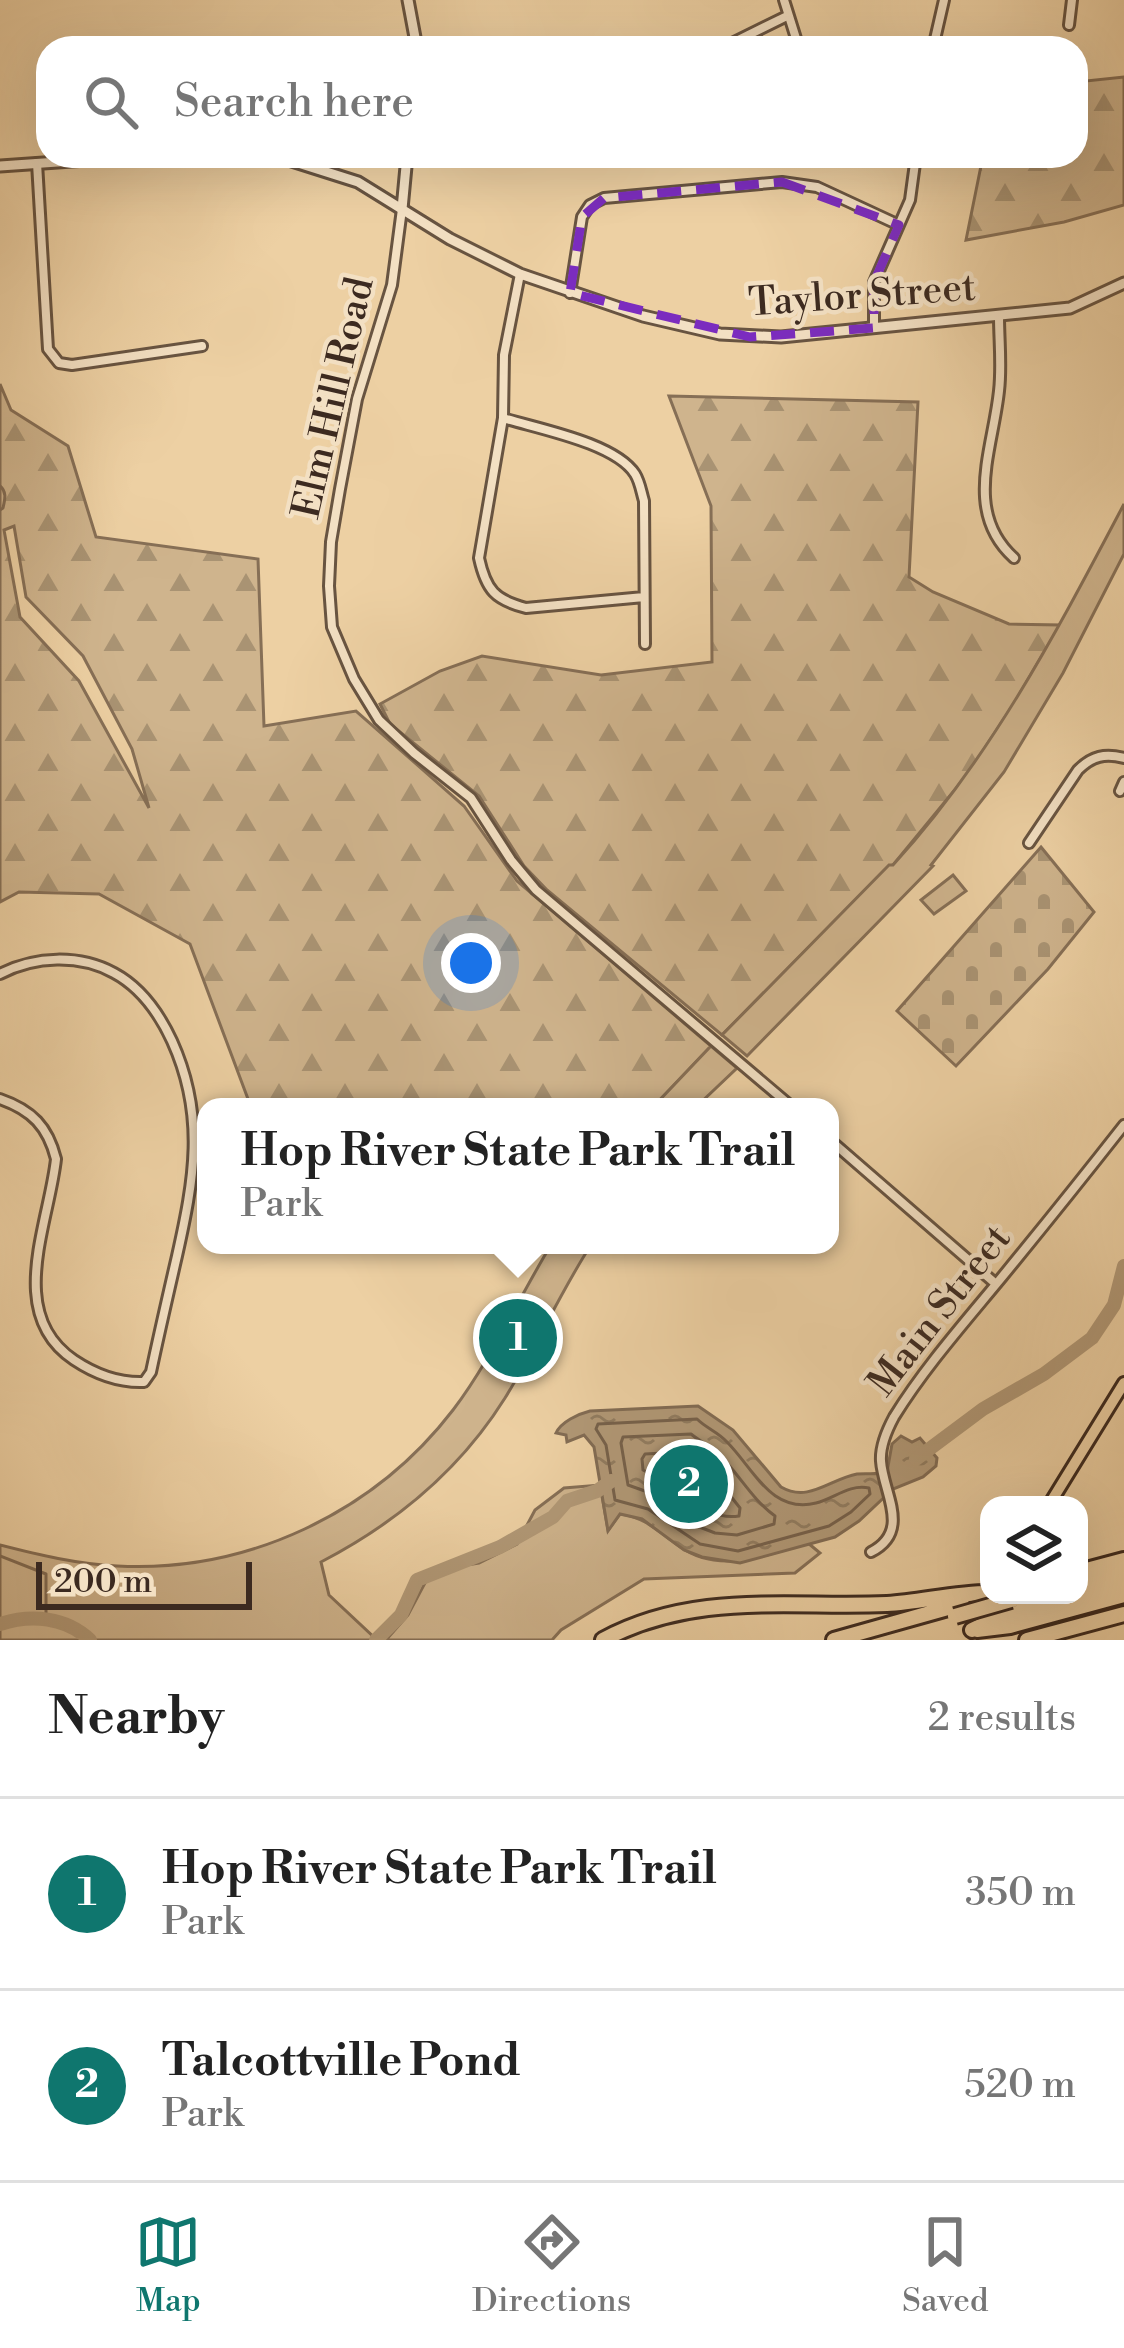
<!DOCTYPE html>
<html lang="en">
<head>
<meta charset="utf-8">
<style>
  body { margin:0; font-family:"Libre Bodoni",serif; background:#f6f6f6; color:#222 }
  .controls { position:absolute; right:36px; bottom:36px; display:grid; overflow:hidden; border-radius:24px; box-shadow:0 12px 48px #0002 }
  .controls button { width:108px; height:108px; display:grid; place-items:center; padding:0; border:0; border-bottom:3px solid #e0e0e0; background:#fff; color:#222; font:60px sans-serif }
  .scale { position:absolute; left:36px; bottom:30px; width:216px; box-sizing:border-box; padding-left:12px; border:6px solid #3c2a20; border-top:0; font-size:33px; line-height:42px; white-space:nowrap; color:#3c2a20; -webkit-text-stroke:9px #f3e0c3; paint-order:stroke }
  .you { position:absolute; left:471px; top:963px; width:42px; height:42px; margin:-30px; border:9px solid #fff; border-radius:50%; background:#1a73e8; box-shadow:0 0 0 18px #1a73e833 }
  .badge { display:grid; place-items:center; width:78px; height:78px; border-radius:50%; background:#0f766e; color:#fff; font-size:39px; font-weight:700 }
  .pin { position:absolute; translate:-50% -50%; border:6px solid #fff; box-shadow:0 3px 12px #0006 }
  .popup { position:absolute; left:197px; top:1098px; width:642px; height:156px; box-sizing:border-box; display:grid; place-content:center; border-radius:24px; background:#fff; filter:drop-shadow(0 3px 9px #0005); font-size:39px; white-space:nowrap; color:#767676 }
  .popup b { font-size:45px; color:#222 }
  .popup::after { content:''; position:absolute; left:50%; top:100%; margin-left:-24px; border:24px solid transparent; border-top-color:#fff }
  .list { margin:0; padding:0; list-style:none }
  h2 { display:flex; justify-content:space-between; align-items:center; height:156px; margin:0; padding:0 48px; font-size:51px }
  h2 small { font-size:39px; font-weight:400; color:#767676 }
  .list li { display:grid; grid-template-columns:78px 1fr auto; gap:36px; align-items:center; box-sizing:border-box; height:192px; padding:0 48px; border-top:3px solid #e0e0e0 }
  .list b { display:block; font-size:45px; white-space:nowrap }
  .list p { margin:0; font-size:39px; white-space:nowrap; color:#767676 }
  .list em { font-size:39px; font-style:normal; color:#767676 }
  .icon { flex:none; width:66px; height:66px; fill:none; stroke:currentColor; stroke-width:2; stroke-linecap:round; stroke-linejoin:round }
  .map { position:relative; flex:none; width:1124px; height:1640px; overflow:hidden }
  .search { position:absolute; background:#fff; box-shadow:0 12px 48px #0002; left:36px; right:36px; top:36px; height:132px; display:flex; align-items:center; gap:30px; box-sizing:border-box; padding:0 42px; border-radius:36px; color:#767676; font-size:45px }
  .sheet { height:540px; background:#fff }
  nav { display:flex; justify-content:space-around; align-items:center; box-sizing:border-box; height:168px; border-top:3px solid #e0e0e0; background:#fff; font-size:33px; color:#767676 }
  nav a { display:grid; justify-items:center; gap:6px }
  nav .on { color:#0f766e }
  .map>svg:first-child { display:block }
  .forest { fill:url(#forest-firs); stroke:#866f56; stroke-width:3; fill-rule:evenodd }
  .cemetery { fill:url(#cemetery-stones); stroke:#866f56; stroke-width:3 }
  .park { fill:#cfb48d; stroke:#866f56; stroke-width:3 }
  .water { fill:url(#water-ripples); stroke:#826c54; stroke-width:3 }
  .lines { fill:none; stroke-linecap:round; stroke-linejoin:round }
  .shore { stroke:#76614b; stroke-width:3 }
  .stream { stroke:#826c54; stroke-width:3 }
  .river { stroke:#b19876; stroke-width:14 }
  .minor-casing { stroke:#685441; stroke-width:14 }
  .tertiary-casing { stroke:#685441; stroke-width:15 }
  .primary-casing { stroke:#3c2a20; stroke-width:16 }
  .motorway-casing { stroke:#3c2a20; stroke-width:20 }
  .minor { stroke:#f3e0c3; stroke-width:8 }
  .tertiary { stroke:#f3e0c3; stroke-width:9 }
  .primary { stroke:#edd0a3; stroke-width:10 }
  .motorway { stroke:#edd0a3; stroke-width:14 }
  .motorway-bridge-casing { stroke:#3c2a20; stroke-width:20; stroke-linecap:butt }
  .motorway-bridge { stroke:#edd0a3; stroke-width:14 }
  .marked { fill:none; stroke:#7b2cbf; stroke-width:9; stroke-dasharray:24 15; stroke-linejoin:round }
  .labels { text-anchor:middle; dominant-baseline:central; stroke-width:9; stroke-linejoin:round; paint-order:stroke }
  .street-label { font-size:39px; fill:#3c2a20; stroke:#f3e0c3 }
</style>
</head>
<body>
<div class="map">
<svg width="1124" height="1640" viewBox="0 0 1124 1640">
  <defs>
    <pattern id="forest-firs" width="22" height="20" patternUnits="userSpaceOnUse" patternTransform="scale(3)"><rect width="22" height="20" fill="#cfb48d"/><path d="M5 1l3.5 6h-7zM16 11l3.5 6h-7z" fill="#a99373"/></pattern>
    <pattern id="cemetery-stones" width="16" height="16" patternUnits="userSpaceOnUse" patternTransform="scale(3)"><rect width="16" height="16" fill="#cfb48d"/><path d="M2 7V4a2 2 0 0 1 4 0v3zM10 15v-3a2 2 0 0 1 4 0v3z" fill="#a99373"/></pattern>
    <pattern id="water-ripples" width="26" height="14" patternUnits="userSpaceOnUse" patternTransform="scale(3)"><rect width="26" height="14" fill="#b19876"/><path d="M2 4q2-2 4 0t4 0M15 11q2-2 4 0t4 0" fill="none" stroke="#917c60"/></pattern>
  </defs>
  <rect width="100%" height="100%" fill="#edd0a3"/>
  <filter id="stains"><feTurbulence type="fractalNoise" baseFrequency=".00167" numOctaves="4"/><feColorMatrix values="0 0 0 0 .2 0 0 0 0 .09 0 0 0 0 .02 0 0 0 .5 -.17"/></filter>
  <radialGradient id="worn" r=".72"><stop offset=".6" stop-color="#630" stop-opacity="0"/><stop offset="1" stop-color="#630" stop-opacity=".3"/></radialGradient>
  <path class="forest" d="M1124,77v128l-60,17 -98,18 17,-84h93v-74z
    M0,384l11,26 57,36 28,91 162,22 6,167 92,-15 108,95 53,75 194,165 -55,58 1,3h-406l-61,-163 -91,-50 -80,-2 -19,10zM14,526l12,71 57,59 49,93 17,59 -70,-127 -59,-64 -16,-87z
    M669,396l249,6 -9,175 24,15 76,32 51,1 -47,80 -46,70 -74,90 -4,1 -167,169 -175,-145 -23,-24 -45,-70 -89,-72 -10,-20 60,-33 42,-15 119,19 111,-13 -1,-156z"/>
  <path class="cemetery" d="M1041,847l53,65 -46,57 -92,97 -59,-55z"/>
  <path class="park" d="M1124,504v50l-61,119 -59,99 -73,93 2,1 -186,190 -25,-21 167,-170h4c98,-107 164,-234 231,-361z
    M953,875l13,16 -32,23 -13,-14z
    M711,1046l26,22 -41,39 -42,-1z
    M551,1245h40c-32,49 -55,103 -86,153 -45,72 -109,125 -184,164l8,33 48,45h-377v-95c39,10 77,19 117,21 130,7 257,-53 336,-156 38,-50 65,-111 98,-165z
    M600,1485l8,45 12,-16c25,3 39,18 59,32 40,29 86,9 129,-3l12,10 -25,20 -151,6 -83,51 -9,10h-166l22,-25 18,-34 28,-14 25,-4 38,-19 18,-34 29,-22z"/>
  <path class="water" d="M698,1406l35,24 48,57c28,16 49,-8 76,-13 11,-1 19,1 30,-2l5,-28 9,-8 11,6 8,-4 17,20 -1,8 -13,11 -30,12 -34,32 -24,16 -95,26 -38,-6 -18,-7 -42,-31 -22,-5 -12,17 -14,-84 -10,-12 -17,7 -1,-7 -10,-2c5,-11 22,-19 34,-22z"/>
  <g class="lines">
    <path class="shore" d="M697,1419c9,9 21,13 30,23 27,27 44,72 89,61 19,-5 33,-19 53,-15l1,6 -19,18 -22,14 -91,25 -38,-7 -52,-35 -33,-9 -9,-55 -10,-16 2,-5z
      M691,1434c7,6 16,10 24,17 22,19 35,47 60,65l-1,8 -37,11 -22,-2 -18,-7 -41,-31 -28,-10 -7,-42 2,-6z
      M683,1452c25,15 40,34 57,56l-1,8c-27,4 -41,-13 -61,-28 -11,-8 -24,-12 -35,-18l-1,-11 3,-5z"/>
    <path class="stream" d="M0,486c7,6 5,13 3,22l-3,2
      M0,1556l46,18v46"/>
    <path class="river" d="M916,1459l67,-50 61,-35 48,-36 22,-33 10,-39
      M0,1624c31,-10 66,-7 90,16
      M376,1640l25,-25 16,-35 83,-33 53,-30 14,-16 30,-10 14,-10"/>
    <g class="minor-casing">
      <path id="minor" d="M784,0l15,48
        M1069,25l3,-25
        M722,48l65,-32
        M933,48l11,-48
        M37,163l11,186 11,14 13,2 130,-19
        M402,209l-10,76 -35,114 -17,90 -9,53 -2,44 3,41 22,52 25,41 35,33 57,45 40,62 25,30 256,217
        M520,274l-16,81 -1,63 -24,140c7,32 16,42 47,50l118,-11
        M570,293l12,-76 8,-12 14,-7 178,-16 35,5 82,38
        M999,316c0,25 3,50 0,75 -6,58 -36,121 15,167
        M874,328v-46l36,-82 6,-44
        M503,418c36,11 112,25 132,56 5,8 6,17 9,27l1,143
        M1120,791l4,-9
        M1029,843l49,-73c14,-14 27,-17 46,-12
        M0,974c35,-18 79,-20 114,-1 28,15 45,40 58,68 34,75 22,139 5,215 -9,39 -18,78 -26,116l-7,10c-25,1 -49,-8 -70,-22 -69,-46 -25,-136 -18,-201 -8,-32 -24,-49 -56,-60
        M830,1140l166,144
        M871,1552c41,-21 12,-59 10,-91 -1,-15 6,-31 13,-44 31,-50 71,-95 108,-140 41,-50 82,-101 122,-152"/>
    </g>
    <g class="tertiary-casing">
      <path id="tertiary" d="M408,0l9,48
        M276,156l82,26 92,57 70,35 123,42 77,18 61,3 289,-29 54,-25
        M0,166l144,-10
        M402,209l5,-53"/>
    </g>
    <g class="primary-casing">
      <path id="primary" d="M1049,1505l75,-122"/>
    </g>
    <g class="motorway-casing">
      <path id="motorway" d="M1079,1572l45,-12
        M1079,1582l45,-12
        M1011,1600l19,-5
        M972,1630l23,-11 129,-35
        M977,1630l33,-4 114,-31
        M603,1640c90,-49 186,-32 284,-36 34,-2 67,-11 102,-11
        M834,1640l128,-36
        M1027,1640l97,-26"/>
    </g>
    <use href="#minor" class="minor"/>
    <use href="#tertiary" class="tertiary"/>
    <use href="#primary" class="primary"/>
    <use href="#motorway" class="motorway"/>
    <g class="motorway-bridge-casing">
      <path id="motorway-bridge" d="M955,1616l56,-16"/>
    </g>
    <use href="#motorway-bridge" class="motorway-bridge"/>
  </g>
  <path class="marked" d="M782,182l117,43 -25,57v46l-124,9 -180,-44 12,-76 22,-19z"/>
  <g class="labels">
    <g class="street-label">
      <text transform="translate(862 296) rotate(-4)">Taylor Street</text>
      <text transform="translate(334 398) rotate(-77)">Elm Hill Road</text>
      <text transform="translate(940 1311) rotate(-52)">Main Street</text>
    </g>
  </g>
  <rect width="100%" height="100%" filter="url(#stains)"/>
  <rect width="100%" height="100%" fill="url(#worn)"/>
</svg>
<div class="controls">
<button><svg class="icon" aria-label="layers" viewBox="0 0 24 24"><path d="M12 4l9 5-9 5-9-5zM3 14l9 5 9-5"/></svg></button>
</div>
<div class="scale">200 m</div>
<div class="you"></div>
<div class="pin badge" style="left:518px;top:1338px">1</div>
<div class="popup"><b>Hop River State Park Trail</b>Park</div>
<div class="pin badge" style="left:689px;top:1484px">2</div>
<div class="search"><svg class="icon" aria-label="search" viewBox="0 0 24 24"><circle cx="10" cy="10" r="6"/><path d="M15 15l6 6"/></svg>Search here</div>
</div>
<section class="sheet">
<h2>Nearby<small>2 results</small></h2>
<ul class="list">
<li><span class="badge">1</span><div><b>Hop River State Park Trail</b><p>Park</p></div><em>350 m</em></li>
<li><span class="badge">2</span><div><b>Talcottville Pond</b><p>Park</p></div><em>520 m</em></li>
</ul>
</section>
<nav>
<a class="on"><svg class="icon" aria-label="map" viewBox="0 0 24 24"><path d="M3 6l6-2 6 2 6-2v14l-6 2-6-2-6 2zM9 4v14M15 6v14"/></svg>Map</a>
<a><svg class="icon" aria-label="directions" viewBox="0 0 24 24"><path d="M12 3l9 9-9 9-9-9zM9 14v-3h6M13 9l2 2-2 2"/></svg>Directions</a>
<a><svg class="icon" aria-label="saved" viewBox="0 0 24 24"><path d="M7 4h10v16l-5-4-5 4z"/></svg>Saved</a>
</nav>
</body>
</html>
